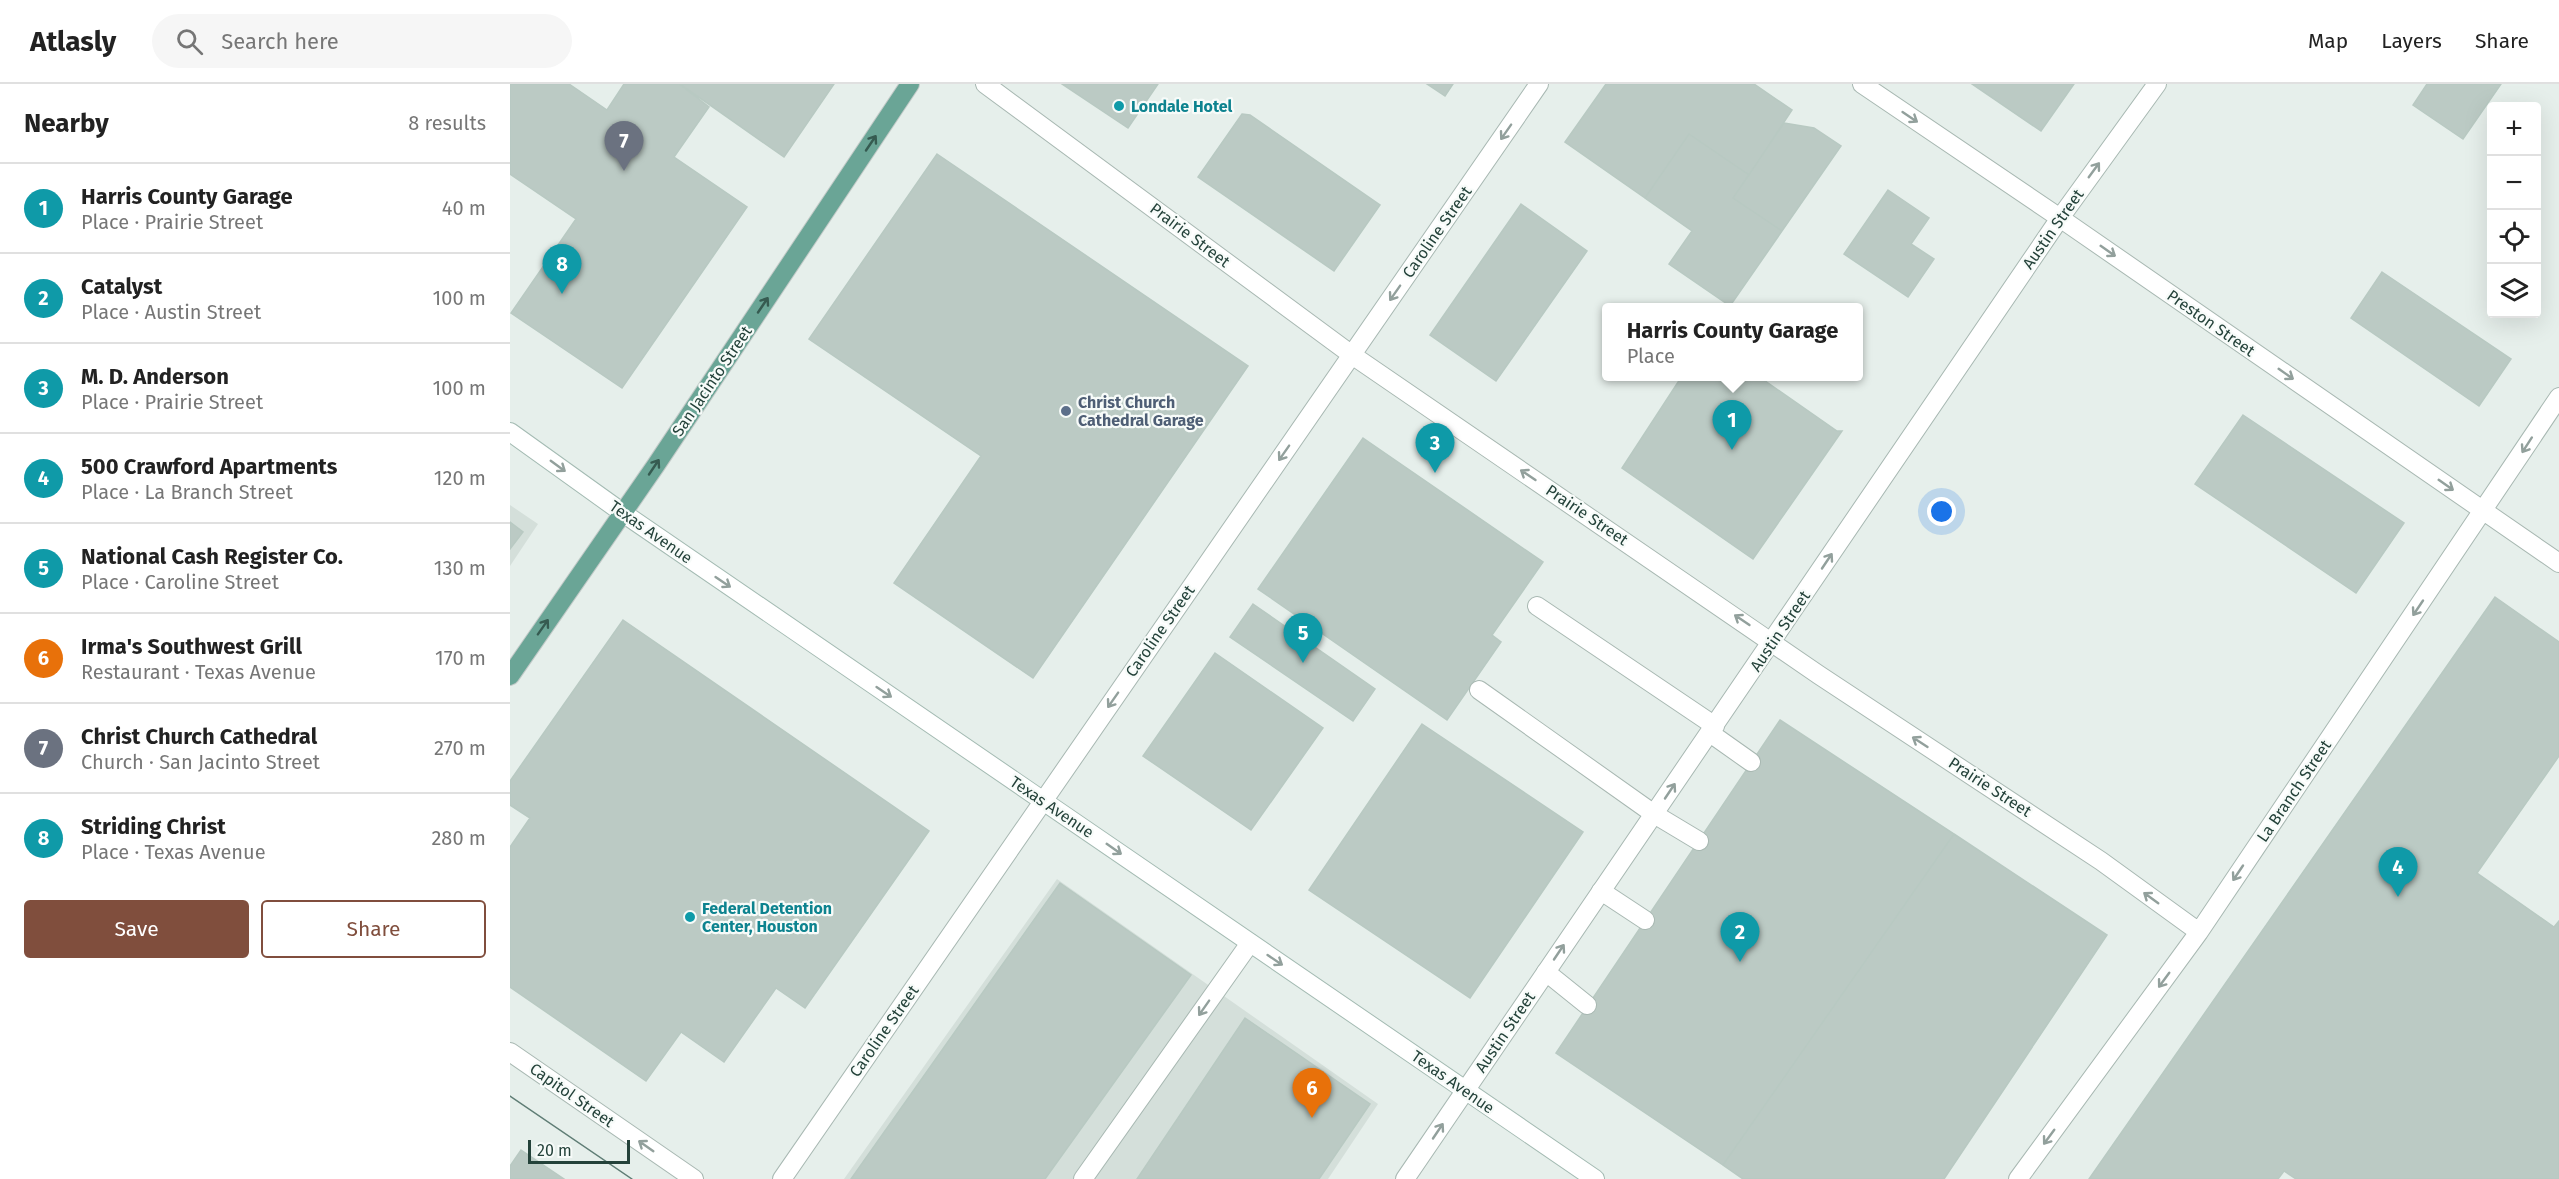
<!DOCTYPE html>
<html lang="en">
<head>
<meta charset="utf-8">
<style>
  body { margin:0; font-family:"Fira Sans",sans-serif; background:#f6f6f6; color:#222 }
  .controls { position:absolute; right:18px; top:18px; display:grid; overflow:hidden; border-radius:6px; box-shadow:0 6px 24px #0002 }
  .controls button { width:54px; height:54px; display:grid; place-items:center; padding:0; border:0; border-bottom:2px solid #e0e0e0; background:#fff; color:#222; font:30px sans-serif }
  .scale { position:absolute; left:18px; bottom:15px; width:102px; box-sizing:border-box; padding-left:6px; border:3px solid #24423a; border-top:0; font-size:16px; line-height:21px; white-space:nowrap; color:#24423a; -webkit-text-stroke:4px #f7fbf9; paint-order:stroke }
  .you { position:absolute; left:1432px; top:428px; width:21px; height:21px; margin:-15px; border:4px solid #fff; border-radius:50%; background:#1a73e8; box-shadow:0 0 0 9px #1a73e833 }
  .badge { display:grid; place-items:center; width:39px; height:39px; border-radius:50%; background:#804e3d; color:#fff; font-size:20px; font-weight:700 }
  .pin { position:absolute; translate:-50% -50px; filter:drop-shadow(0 2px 3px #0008) }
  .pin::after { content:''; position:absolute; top:32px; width:21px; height:18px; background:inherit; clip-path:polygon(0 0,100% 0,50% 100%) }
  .popup { position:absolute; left:1092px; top:219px; width:261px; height:78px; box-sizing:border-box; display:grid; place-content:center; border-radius:6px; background:#fff; filter:drop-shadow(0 2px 4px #0005); font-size:20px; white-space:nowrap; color:#767676 }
  .popup b { font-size:22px; color:#222 }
  .popup::after { content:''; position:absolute; left:50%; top:100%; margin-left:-12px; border:12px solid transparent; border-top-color:#fff }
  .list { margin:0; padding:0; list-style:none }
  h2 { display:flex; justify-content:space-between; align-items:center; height:78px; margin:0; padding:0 24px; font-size:26px }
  h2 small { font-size:20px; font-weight:400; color:#767676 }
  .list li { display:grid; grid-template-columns:39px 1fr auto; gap:18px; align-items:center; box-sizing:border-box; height:90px; padding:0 24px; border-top:2px solid #e0e0e0 }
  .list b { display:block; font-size:22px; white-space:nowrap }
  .list p { margin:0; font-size:20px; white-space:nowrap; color:#767676 }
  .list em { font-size:20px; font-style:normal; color:#767676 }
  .actions { display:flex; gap:12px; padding:18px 24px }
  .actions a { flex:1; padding:14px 0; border:2px solid #804e3d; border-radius:6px; text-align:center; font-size:21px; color:#804e3d }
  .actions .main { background:#804e3d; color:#fff }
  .icon { flex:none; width:33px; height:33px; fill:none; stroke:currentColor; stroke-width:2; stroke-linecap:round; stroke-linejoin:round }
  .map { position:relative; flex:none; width:2049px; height:1095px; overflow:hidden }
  header { display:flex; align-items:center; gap:36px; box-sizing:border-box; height:84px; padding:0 30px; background:#fff; border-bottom:2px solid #e0e0e0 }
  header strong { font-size:28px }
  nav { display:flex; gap:33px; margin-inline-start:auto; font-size:21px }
  .search { width:420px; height:54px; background:#f6f6f6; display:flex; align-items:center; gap:15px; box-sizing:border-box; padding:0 21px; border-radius:33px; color:#767676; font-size:22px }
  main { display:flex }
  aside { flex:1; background:#fff }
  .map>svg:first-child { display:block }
  .built { fill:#d4dfda }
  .building { fill:#bbcac4; stroke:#b8c9c2; stroke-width:1.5 }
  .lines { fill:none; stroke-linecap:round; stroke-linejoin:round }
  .service-casing { stroke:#a8b8b2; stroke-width:20 }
  .tertiary-casing { stroke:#a8b8b2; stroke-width:20 }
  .secondary-casing { stroke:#a4bbb3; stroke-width:20 }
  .primary-casing { stroke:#c2cac8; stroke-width:20 }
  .service { stroke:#fff; stroke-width:18 }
  .tertiary { stroke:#fff; stroke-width:18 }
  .secondary { stroke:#fff; stroke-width:18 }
  .primary { stroke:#6aa596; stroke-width:18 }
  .tram { stroke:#5f7d75; stroke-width:1.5 }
  .oneway { stroke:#92a09c }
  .oneway2 { stroke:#365b51 }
  .culture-dot { fill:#0f9aa8; stroke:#f7fbf9; stroke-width:2 }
  .service-dot { fill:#5c6f8a; stroke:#f7fbf9; stroke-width:2 }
  .labels { text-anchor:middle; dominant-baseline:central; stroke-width:4.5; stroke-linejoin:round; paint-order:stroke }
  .culture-label { font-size:16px; font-weight:bold; fill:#0d838f; stroke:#f7fbf9; text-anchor:start }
  .street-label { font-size:16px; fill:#24423a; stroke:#f7fbf9 }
  .service-label { font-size:16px; font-weight:bold; fill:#4e5e75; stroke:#f7fbf9; text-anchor:start }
</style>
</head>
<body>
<header>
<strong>Atlasly</strong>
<div class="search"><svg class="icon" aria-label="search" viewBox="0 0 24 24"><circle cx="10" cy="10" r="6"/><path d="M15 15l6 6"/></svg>Search here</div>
<nav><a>Map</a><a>Layers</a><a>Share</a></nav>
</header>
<main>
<aside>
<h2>Nearby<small>8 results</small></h2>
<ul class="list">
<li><span class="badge" style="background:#0f9aa8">1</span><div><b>Harris County Garage</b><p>Place · Prairie Street</p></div><em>40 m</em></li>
<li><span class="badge" style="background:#0f9aa8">2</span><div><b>Catalyst</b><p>Place · Austin Street</p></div><em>100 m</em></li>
<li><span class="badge" style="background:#0f9aa8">3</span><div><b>M. D. Anderson</b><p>Place · Prairie Street</p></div><em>100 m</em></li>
<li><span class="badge" style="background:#0f9aa8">4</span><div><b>500 Crawford Apartments</b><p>Place · La Branch Street</p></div><em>120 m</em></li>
<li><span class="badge" style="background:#0f9aa8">5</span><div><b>National Cash Register Co.</b><p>Place · Caroline Street</p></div><em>130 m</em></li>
<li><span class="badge" style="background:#e8710a">6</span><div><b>Irma's Southwest Grill</b><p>Restaurant · Texas Avenue</p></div><em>170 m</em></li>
<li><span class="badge" style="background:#6b7280">7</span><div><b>Christ Church Cathedral</b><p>Church · San Jacinto Street</p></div><em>270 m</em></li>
<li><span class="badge" style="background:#0f9aa8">8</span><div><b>Striding Christ</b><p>Place · Texas Avenue</p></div><em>280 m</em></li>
</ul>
<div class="actions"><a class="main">Save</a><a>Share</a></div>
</aside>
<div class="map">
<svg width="2049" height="1095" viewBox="0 0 2049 1095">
  <rect width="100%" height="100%" fill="#e6efeb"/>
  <path class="built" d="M0,421l28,19 -28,42z
    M547,795l321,225 -50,75h-484z"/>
  <path class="building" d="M0,0h59l38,26 17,-26h55l30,23 -35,50 73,50 -125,181 -111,-75 65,-94 -66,-45z
    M170,0h154l-50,73z
    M552,0h96l-30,44z
    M917,0h26l-8,12z
    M1096,0h148l38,26 -43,65 -60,-41 -44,64 -80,-56z
    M1462,0h102l-33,47z
    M1917,0h74l-38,55 -50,-34z
    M732,30l8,1 130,90 -46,66 -136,-94z
    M1274,39l30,5 27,18 -59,85 -49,-33z
    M1179,50l60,41 -16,23 49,33 -52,75 -61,-42 23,-33 -47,-33z
    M427,70l311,212 -215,312 -139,-95 87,-127 -172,-117z
    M1378,106l41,28 -18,26 23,15 -26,38 -64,-43z
    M1011,120l66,47 -91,130 -66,-46z
    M1872,188l129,87 -32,47 -128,-88z
    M1172,292h76l79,55h5l-89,128 -131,-91z
    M1733,331l161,108 -48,70 -161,-109z
    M853,354l180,124 -51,73 9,7 -54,78 -189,-131z
    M0,438l13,10 -13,17z
    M1985,513l64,45v114l-82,117 77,54 5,-6v258h-263l-12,-8 -6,8h-189z
    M743,520l122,85 -22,32 -123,-84z
    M113,536l306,211 -124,177 -29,-20 -52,74 -43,-30 -35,49 -136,-94v-140l20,-29 -20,-13v-24z
    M705,569l108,75 -72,102 -108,-74z
    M1270,636l174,114 -231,331 -167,-112z
    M912,640l161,108 -113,166 -161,-108z
    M1444,750l153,101 -163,244h-201l-20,-14z
    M550,799l131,92 -146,204h-194z
    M735,934l125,86 -51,75h-182z
    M11,1066l43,29h-54v-13z"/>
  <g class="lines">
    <g class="service-casing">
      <path id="service" d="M1027,522l178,120
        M969,606l175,124 45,27
        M1200,649l41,29
        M1091,807l44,29
        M1036,888l41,33
        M573,1095l167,-236"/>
    </g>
    <g class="tertiary-casing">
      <path id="tertiary" d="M475,0l367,271 467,320 282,186 98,71
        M1352,0l198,134 499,345
        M0,968l184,127
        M272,1095l757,-1095
        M895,1095l655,-961 97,-134
        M1508,1095l181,-247 360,-535"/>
    </g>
    <g class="secondary-casing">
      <path id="secondary" d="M0,348l113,81 972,666"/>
    </g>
    <g class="primary-casing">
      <path id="primary" d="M0,592l146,-211 254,-381"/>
    </g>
    <use href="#service" class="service"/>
    <use href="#tertiary" class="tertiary"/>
    <use href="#secondary" class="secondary"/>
    <use href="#primary" class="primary"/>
    <path class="tram" d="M0,1012l122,83"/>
  </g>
  <defs><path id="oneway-shaft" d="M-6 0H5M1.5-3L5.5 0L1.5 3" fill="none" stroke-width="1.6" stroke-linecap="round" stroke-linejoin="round" transform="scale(1.5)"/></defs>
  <g class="oneway">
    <use href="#oneway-shaft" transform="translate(1400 33) rotate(34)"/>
    <use href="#oneway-shaft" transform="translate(996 48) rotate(125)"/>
    <use href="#oneway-shaft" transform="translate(1584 86) rotate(-54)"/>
    <use href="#oneway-shaft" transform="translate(1598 167) rotate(35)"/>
    <use href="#oneway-shaft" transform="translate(885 209) rotate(125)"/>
    <use href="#oneway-shaft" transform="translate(1776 290) rotate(35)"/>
    <use href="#oneway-shaft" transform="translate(2017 361) rotate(123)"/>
    <use href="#oneway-shaft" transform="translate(774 369) rotate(125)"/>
    <use href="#oneway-shaft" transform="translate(48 382) rotate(36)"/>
    <use href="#oneway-shaft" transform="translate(1018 391) rotate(-146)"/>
    <use href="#oneway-shaft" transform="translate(1936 401) rotate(35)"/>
    <use href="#oneway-shaft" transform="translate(1317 477) rotate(-56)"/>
    <use href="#oneway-shaft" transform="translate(213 498) rotate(34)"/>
    <use href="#oneway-shaft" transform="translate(1908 524) rotate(124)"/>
    <use href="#oneway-shaft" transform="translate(1232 536) rotate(-146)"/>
    <use href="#oneway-shaft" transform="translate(374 608) rotate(34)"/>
    <use href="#oneway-shaft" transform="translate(603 616) rotate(125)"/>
    <use href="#oneway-shaft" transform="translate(1410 658) rotate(-147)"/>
    <use href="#oneway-shaft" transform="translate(1160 707) rotate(-56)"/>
    <use href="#oneway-shaft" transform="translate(604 765) rotate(35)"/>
    <use href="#oneway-shaft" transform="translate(1728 789) rotate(124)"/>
    <use href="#oneway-shaft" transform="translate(1641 814) rotate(-144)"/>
    <use href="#oneway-shaft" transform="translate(1049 868) rotate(-56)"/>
    <use href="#oneway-shaft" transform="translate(765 876) rotate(34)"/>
    <use href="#oneway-shaft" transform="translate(1654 896) rotate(126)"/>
    <use href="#oneway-shaft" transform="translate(694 924) rotate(125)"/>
    <use href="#oneway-shaft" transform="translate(928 1047) rotate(-56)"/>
    <use href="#oneway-shaft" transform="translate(1539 1053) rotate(126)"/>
    <use href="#oneway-shaft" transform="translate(136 1062) rotate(-145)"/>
  </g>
  <g class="oneway2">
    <use href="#oneway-shaft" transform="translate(361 59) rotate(-56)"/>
    <use href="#oneway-shaft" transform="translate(253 221) rotate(-56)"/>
    <use href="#oneway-shaft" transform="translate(144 383) rotate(-56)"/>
    <use href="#oneway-shaft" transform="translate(33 543) rotate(-55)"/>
  </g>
  <g class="culture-dot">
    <circle cx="609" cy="22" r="6"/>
    <circle cx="180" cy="833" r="6"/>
  </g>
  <circle class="service-dot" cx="556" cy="327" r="6"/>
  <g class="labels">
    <g class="culture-label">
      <text x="621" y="22">Londale Hotel</text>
      <text x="192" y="824">Federal Detention<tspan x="192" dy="18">Center, Houston</tspan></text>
    </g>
    <g class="street-label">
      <text transform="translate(1543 145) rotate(-55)">Austin Street</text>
      <text transform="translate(927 148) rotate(-55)">Caroline Street</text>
      <text transform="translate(680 151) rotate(37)">Prairie Street</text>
      <text transform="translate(1701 239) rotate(35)">Preston Street</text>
      <text transform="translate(202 297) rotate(-56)">San Jacinto Street</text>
      <text transform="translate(1077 431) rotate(34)">Prairie Street</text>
      <text transform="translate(141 448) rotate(35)">Texas Avenue</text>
      <text transform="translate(650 547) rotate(-55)">Caroline Street</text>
      <text transform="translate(1270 547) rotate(-56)">Austin Street</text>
      <text transform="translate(1480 703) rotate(33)">Prairie Street</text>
      <text transform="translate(1784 707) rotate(-56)">La Branch Street</text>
      <text transform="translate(542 723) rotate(34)">Texas Avenue</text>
      <text transform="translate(374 947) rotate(-55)">Caroline Street</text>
      <text transform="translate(995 948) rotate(-56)">Austin Street</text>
      <text transform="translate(943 998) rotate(35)">Texas Avenue</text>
      <text transform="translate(62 1011) rotate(35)">Capitol Street</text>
    </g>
    <g class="service-label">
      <text x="568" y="318">Christ Church<tspan x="568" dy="18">Cathedral Garage</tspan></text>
    </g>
  </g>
</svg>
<div class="controls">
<button>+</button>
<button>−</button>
<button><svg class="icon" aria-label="locate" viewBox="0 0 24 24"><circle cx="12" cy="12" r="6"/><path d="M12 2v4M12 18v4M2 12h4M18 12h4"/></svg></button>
<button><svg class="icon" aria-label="layers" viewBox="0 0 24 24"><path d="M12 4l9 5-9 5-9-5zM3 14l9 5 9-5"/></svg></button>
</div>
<div class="scale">20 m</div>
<div class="you"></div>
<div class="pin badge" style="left:1222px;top:366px;background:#0f9aa8">1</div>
<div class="popup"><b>Harris County Garage</b>Place</div>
<div class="pin badge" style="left:1230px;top:878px;background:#0f9aa8">2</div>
<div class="pin badge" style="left:925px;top:389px;background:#0f9aa8">3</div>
<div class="pin badge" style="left:1888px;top:813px;background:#0f9aa8">4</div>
<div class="pin badge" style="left:793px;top:579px;background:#0f9aa8">5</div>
<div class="pin badge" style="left:802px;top:1034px;background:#e8710a">6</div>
<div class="pin badge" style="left:114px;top:87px;background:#6b7280">7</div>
<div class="pin badge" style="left:52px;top:210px;background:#0f9aa8">8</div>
</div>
</main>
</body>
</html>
